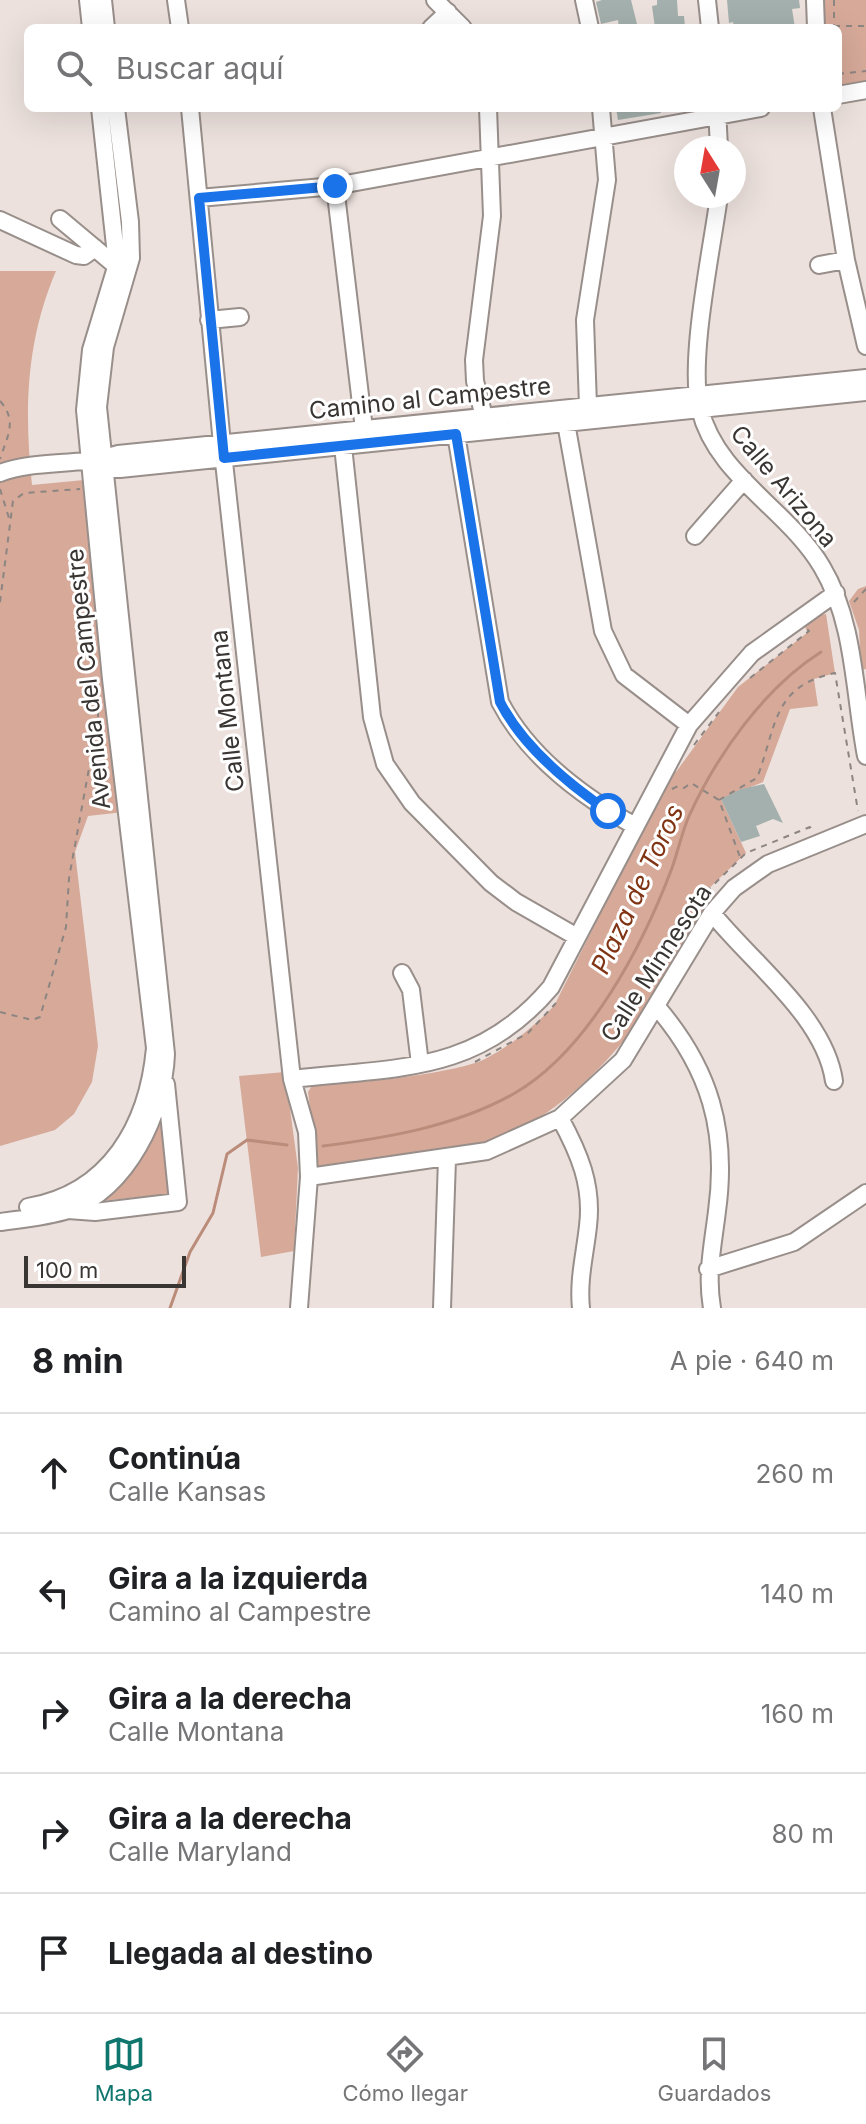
<!DOCTYPE html>
<html lang="es">
<head>
<meta charset="utf-8">
<style>
  body { margin:0; font-family:Inter,sans-serif; background:#f6f6f6; color:#202124 }
  .compass { position:absolute; left:674px; top:136px; width:72px; height:72px; border-radius:50%; background:#fff; box-shadow:0 8px 32px #0002; rotate:349deg }
  .scale { position:absolute; left:24px; bottom:20px; width:162px; box-sizing:border-box; padding-left:8px; border:4px solid #393533; border-top:0; font-size:22px; line-height:28px; white-space:nowrap; color:#393533; -webkit-text-stroke:6px #fff; paint-order:stroke }
  .stop { position:absolute; width:24px; height:24px; margin:-18px; border:6px solid #1a73e8; border-radius:50%; background:#fff }
  .stop.end { background:#1a73e8; border-color:#fff; box-shadow:0 2px 8px #0008 }
  .list { margin:0; padding:0; list-style:none }
  h2 { display:flex; justify-content:space-between; align-items:center; height:104px; margin:0; padding:0 32px; font-size:34px }
  h2 small { font-size:26px; font-weight:400; color:#757577 }
  .list li { display:grid; grid-template-columns:52px 1fr auto; gap:24px; align-items:center; box-sizing:border-box; height:120px; padding:0 32px; border-top:2px solid #e0e0e0 }
  .list b { display:block; font-size:30px; white-space:nowrap }
  .list p { margin:0; font-size:26px; white-space:nowrap; color:#757577 }
  .list em { font-size:26px; font-style:normal; color:#757577 }
  .icon { flex:none; width:44px; height:44px; fill:none; stroke:currentColor; stroke-width:2; stroke-linecap:round; stroke-linejoin:round }
  .map { position:relative; flex:none; width:866px; height:1308px; overflow:hidden }
  .search { position:absolute; background:#fff; box-shadow:0 8px 32px #0002; left:24px; right:24px; top:24px; height:88px; display:flex; align-items:center; gap:20px; box-sizing:border-box; padding:0 28px; border-radius:12px; color:#757577; font-size:30px }
  .sheet { height:704px; background:#fff }
  nav { display:flex; justify-content:space-around; align-items:center; box-sizing:border-box; height:112px; border-top:2px solid #e0e0e0; background:#fff; font-size:22px; color:#757577 }
  nav a { display:grid; justify-items:center; gap:4px }
  nav .on { color:#0f766e }
  .map>svg:first-child { display:block }
  .green { fill:#d6a999 }
  .lines { fill:none; stroke-linecap:round; stroke-linejoin:round }
  .stream { stroke:#bb8c7a; stroke-width:3 }
  .building { fill:#a4b0ad }
  .minor-casing { stroke:#988e8a; stroke-width:20 }
  .path { stroke:#8c8582; stroke-width:2; stroke-dasharray:6 6; stroke-linecap:butt }
  .minor { stroke:#fff; stroke-width:16 }
  .route { stroke:#1a73e8; stroke-width:10 }
  .labels { text-anchor:middle; dominant-baseline:central; stroke-width:6; stroke-linejoin:round; paint-order:stroke }
  .street-label { font-size:24px; fill:#393533; stroke:#fff }
  .water-label { font-size:26px; font-style:italic; fill:#803414; stroke:#fff }
</style>
</head>
<body>
<div class="map">
<svg width="866" height="1308" viewBox="0 0 866 1308">
  <rect width="100%" height="100%" fill="#ece1dd"/>
  <path class="green" d="M822,0h44v83l-28,4v-59h-15z
    M0,271h56c-30,70 -32,139 -24,214l52,-5 40,332 -36,4 -13,36 23,194 -6,36 -18,32 -19,16 -55,16z
    M866,586v83l-5,1 -2,-40 -10,-29 9,-12z
    M826,614l9,59 -21,6 4,27 -28,3 -27,73 -42,17 25,54 -44,42 7,8c-42,94 -125,211 -228,242 -45,13 -116,17 -164,23l-9,-76 5,-8c32,2 145,-11 172,-25 27,-14 48,-32 69,-53l119,-237 3,3 62,-85 70,-55 -3,-5 10,-11z
    M285,1072l13,96 -4,83 -33,6 -22,-181z
    M162,1117l11,64 -5,13 -67,7 37,-39z"/>
  <g class="lines">
    <path class="stream" d="M323,1146c63,-8 135,-20 192,-53 74,-43 128,-148 157,-225 6,-17 10,-36 17,-52 28,-61 75,-128 132,-164
      M170,1308l20,-56 23,-39 14,-59 20,-14 40,5"/>
  </g>
  <path class="building" d="M602,0h29l7,28h-19l-1,-8 -17,4 -5,-22z
    M657,0h20l1,16h6l1,11 -30,1 -3,-22 5,-1z
    M727,0h72l1,8 -8,1 3,19h-61l-1,-6 -4,1z
    M616,108h44l1,5 -43,7z
    M764,784l19,39 -10,-4 -17,7 4,10 -19,6 -20,-43 20,-10z"/>
  <g class="lines">
    <g class="minor-casing">
      <path id="minor" d="M88,0l3,28
        M103,0l3,28
        M176,0l4,28
        M435,0l28,28
        M584,0l6,28
        M707,0l3,28
        M815,0l1,28
        M431,28l17,-16
        M838,95l28,-5
        M190,108l32,336 70,635 15,53 2,45 -10,131
        M717,108l2,40
        M822,108l24,152 20,86
        M335,186l29,243
        M719,196c-7,53 -31,164 -19,213 16,67 88,100 122,158 33,55 32,126 44,189
        M199,198l136,-12 426,-78
        M60,219l61,51
        M0,220l76,35 8,1 11,-8
        M819,265l27,-5
        M209,320l31,-3
        M588,406l-3,-86 22,-140 -6,-72
        M484,417l-9,-36 -1,-21 18,-144 -4,-108
        M566,423l37,208 21,44 65,50
        M456,434l44,268c28,54 83,95 135,124
        M343,446l29,271 13,47 27,39 79,80 25,19 61,35
        M96,468l24,1 746,-77
        M0,473c37,-14 79,-6 118,-19l748,-76
        M695,536l49,-56
        M712,913c39,49 113,104 122,168
        M402,973l9,17 9,74
        M657,1007c53,62 71,124 60,204 -4,34 -11,63 -5,97
        M292,1079c105,-12 186,-5 259,-92l138,-262 63,-72 84,-60
        M560,1118c19,35 33,67 28,108 -3,28 -10,54 -7,82
        M309,1177l178,-26 73,-33 63,-58 89,-147 22,-25 34,-24 98,-40
        M28,1207c82,-14 120,-82 127,-159l-44,-369 -26,-269 6,-60 26,-86 -17,-156
        M68,1210l27,2 83,-10 -12,-118
        M0,1222c22,-3 47,-5 68,-12 59,-19 96,-98 98,-156l-68,-647 7,-60 26,-89 -1,-36 -14,-114
        M708,1269l86,-27 72,-49
        M442,1308l5,-149"/>
    </g>
    <path class="path" d="M834,0v28
      M834,26h30
      M838,74l28,-3
      M0,401c18,20 7,36 0,58
      M0,489l9,29
      M0,602l13,-101 11,-8 56,-4
      M854,602l12,-13
      M750,678l59,-47 -2,-2
      M694,745l25,-33
      M672,789l6,-3 6,2 7,-5 28,17 21,57
      M719,800l38,-22c20,-52 15,-92 78,-105l23,138
      M703,902l-1,-6 44,-43 64,-26 2,3
      M0,1012l32,8 8,-3 26,-90 3,-49 29,-159v-28
      M475,1062l53,-29 28,-30"/>
    <use href="#minor" class="minor"/>
  </g>
  <g class="lines">
    <path class="route" d="M335,186l-136,12 25,260 232,-24 44,268c23,45 67,81 108,109"/>
  </g>
  <g class="labels">
    <g class="street-label">
      <text transform="translate(430 398) rotate(-6)">Camino al Campestre</text>
      <text transform="translate(784 486) rotate(50)">Calle Arizona</text>
      <text transform="translate(88 679) rotate(-96)">Avenida del Campestre</text>
      <text transform="translate(227 711) rotate(-96)">Calle Montana</text>
      <text transform="translate(656 963) rotate(-57)">Calle Minnesota</text>
    </g>
    <g class="water-label">
      <text transform="translate(637 889) rotate(-65)">Plaza de Toros</text>
    </g>
  </g>
</svg>
<svg class="compass" viewBox="-18 -18 36 36"><path d="M0-13l5 13h-10z" fill="#e53935"/><path d="M0 13l5-13h-10z" fill="#757577"/></svg>
<div class="scale">100 m</div>
<div class="stop" style="left:608px;top:811px"></div>
<div class="stop end" style="left:335px;top:186px"></div>
<div class="search"><svg class="icon" aria-label="search" viewBox="0 0 24 24"><circle cx="10" cy="10" r="6"/><path d="M15 15l6 6"/></svg>Buscar aquí</div>
</div>
<section class="sheet">
<h2>8 min<small>A pie · 640 m</small></h2>
<ul class="list">
<li><svg class="icon" aria-label="ahead" viewBox="0 0 24 24"><path d="M12 20V5M6 11l6-6 6 6"/></svg><div><b>Continúa</b><p>Calle Kansas</p></div><em>260 m</em></li>
<li><svg class="icon" aria-label="left" viewBox="0 0 24 24"><path d="M17 20v-9H6M10 6l-5 5 5 5"/></svg><div><b>Gira a la izquierda</b><p>Camino al Campestre</p></div><em>140 m</em></li>
<li><svg class="icon" aria-label="right" viewBox="0 0 24 24"><path d="M7 20v-9h11M14 6l5 5-5 5"/></svg><div><b>Gira a la derecha</b><p>Calle Montana</p></div><em>160 m</em></li>
<li><svg class="icon" aria-label="right" viewBox="0 0 24 24"><path d="M7 20v-9h11M14 6l5 5-5 5"/></svg><div><b>Gira a la derecha</b><p>Calle Maryland</p></div><em>80 m</em></li>
<li><svg class="icon" aria-label="arrive" viewBox="0 0 24 24"><path d="M6 21V4h12l-3 4 3 4H6"/></svg><div><b>Llegada al destino</b></div></li>
</ul>
</section>
<nav>
<a class="on"><svg class="icon" aria-label="map" viewBox="0 0 24 24"><path d="M3 6l6-2 6 2 6-2v14l-6 2-6-2-6 2zM9 4v14M15 6v14"/></svg>Mapa</a>
<a><svg class="icon" aria-label="directions" viewBox="0 0 24 24"><path d="M12 3l9 9-9 9-9-9zM9 14v-3h6M13 9l2 2-2 2"/></svg>Cómo llegar</a>
<a><svg class="icon" aria-label="saved" viewBox="0 0 24 24"><path d="M7 4h10v16l-5-4-5 4z"/></svg>Guardados</a>
</nav>
</body>
</html>
